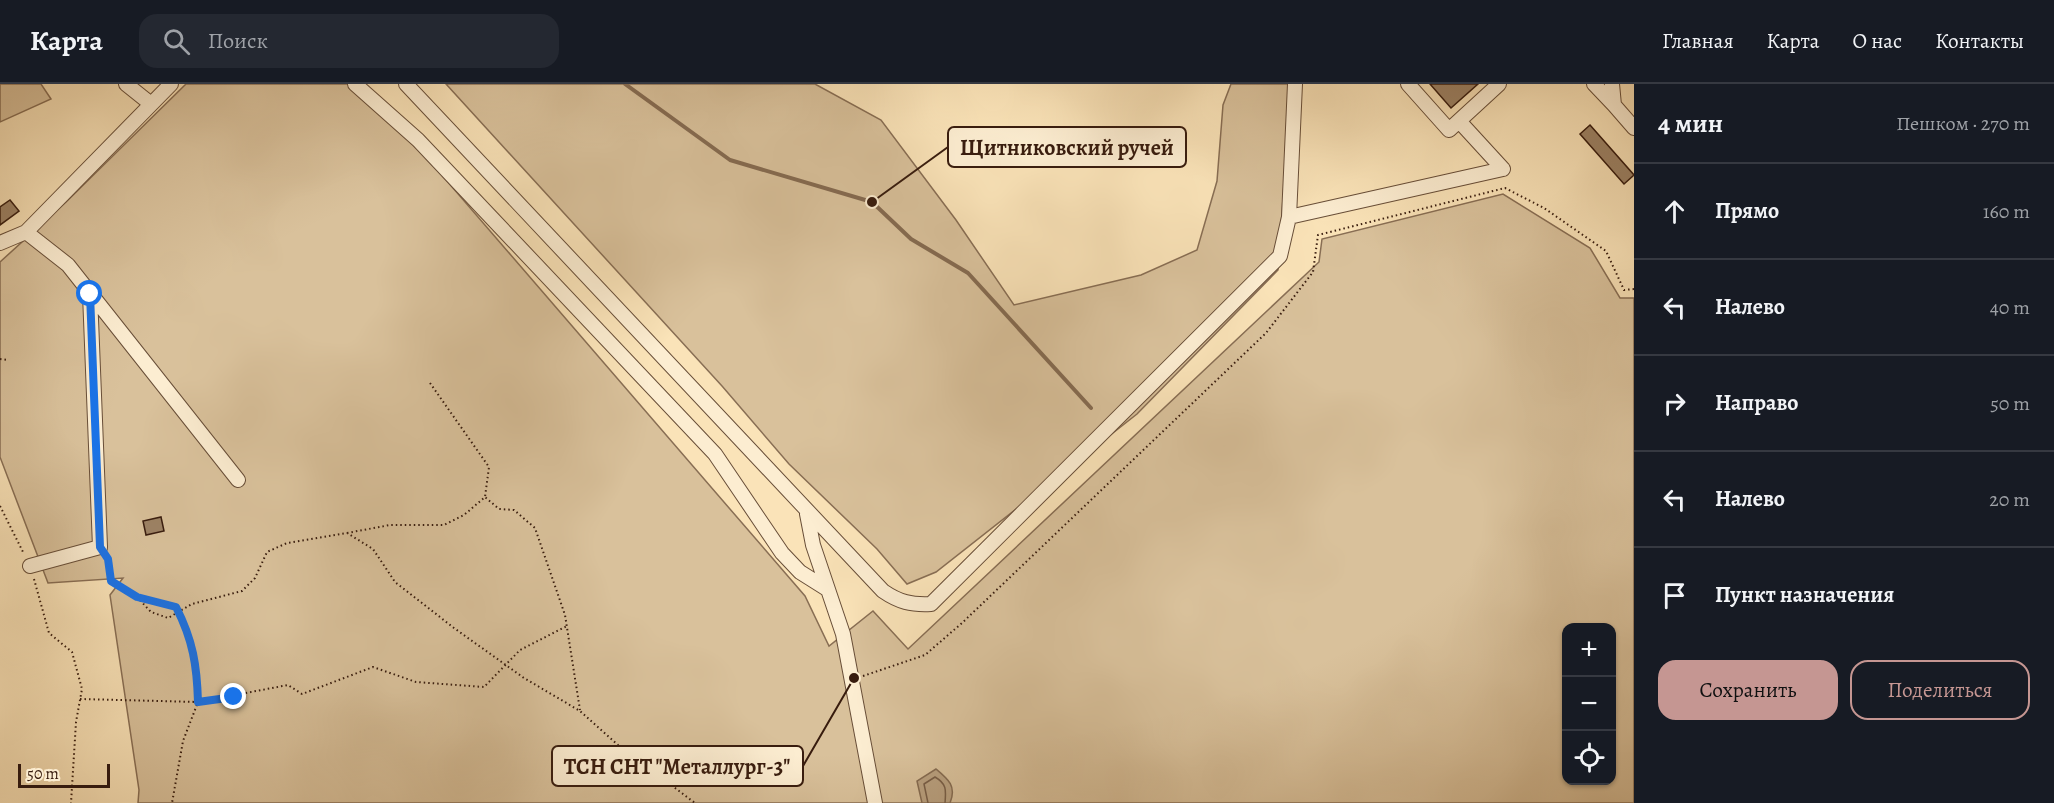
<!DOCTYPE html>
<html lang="ru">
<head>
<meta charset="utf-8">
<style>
  body { margin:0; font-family:Alegreya,serif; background:#242831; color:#f1f3f6 }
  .controls { position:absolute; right:18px; bottom:18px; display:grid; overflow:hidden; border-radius:12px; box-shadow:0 2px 4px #0004 }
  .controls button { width:54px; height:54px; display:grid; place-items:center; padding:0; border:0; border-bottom:2px solid #363941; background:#171b24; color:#f1f3f6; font:30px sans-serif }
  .scale { position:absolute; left:18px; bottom:15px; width:92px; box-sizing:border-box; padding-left:6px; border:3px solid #381c0e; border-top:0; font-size:16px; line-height:21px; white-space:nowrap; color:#381c0e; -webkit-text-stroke:4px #fcedd1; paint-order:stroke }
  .stop { position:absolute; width:18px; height:18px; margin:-14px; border:4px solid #1a73e8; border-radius:50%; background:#fff }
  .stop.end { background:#1a73e8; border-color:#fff; box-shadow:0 2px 6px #0008 }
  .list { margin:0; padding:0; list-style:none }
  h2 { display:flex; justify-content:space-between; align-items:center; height:78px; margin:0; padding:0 24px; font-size:26px }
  h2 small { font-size:20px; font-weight:400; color:#9ea1a6 }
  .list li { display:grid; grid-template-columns:39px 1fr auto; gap:18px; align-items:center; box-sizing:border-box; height:96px; padding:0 24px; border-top:2px solid #363941 }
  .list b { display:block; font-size:22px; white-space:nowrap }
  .list em { font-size:20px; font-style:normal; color:#9ea1a6 }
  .actions { display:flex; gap:12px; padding:18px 24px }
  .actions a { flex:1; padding:14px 0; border:2px solid #c59692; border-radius:18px; text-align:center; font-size:21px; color:#c59692 }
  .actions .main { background:#c59692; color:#111 }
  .icon { flex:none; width:33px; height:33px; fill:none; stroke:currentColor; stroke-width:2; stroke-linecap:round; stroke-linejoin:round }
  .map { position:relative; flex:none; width:1634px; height:719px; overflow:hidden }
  header { display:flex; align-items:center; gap:36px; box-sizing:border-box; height:84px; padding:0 30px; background:#171b24; border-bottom:2px solid #363941 }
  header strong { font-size:28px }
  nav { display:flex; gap:33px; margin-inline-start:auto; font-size:21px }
  .search { width:420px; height:54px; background:#242831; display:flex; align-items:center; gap:15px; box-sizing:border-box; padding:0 21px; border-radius:18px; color:#9ea1a6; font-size:22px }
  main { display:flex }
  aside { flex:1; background:#171b24 }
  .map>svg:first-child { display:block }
  .green { fill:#d9c19b; stroke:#886e54; stroke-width:1.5; fill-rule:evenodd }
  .water { fill:#b89f7e; stroke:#856b51; stroke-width:1.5 }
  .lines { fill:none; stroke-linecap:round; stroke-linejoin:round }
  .shore { stroke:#785e46; stroke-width:1.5 }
  .stream { stroke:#856b51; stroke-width:4 }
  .building { fill:#9d8366; stroke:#381c0e; stroke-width:1.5 }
  .minor-casing { stroke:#684e38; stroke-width:16 }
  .path { stroke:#381c0e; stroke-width:2; stroke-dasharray:1.5 3; stroke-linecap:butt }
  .minor { stroke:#fcedd1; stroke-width:14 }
  .route { stroke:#1a73e8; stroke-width:8 }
  .leader { fill:none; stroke:#381c0e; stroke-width:2 }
  .callout-dot { fill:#381c0e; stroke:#fcedd1; stroke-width:2 }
  .callout { fill:#fcedd1; stroke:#381c0e; stroke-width:2 }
  .callout-label { font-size:22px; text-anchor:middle; font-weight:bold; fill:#381c0e }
</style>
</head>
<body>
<header>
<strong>Карта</strong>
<div class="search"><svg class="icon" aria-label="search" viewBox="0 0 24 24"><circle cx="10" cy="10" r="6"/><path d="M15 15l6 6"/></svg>Поиск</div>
<nav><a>Главная</a><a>Карта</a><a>О нас</a><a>Контакты</a></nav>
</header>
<main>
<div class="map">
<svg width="1634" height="719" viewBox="0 0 1634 719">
  <rect width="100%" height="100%" fill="#fae3b8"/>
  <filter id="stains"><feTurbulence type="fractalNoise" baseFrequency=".00333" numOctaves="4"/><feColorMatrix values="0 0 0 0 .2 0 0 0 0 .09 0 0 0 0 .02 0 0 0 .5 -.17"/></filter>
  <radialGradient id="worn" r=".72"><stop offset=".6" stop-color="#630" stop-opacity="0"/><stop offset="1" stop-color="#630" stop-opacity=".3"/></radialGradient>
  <path class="green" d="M0,0h41l10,15 -51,23z
    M186,0h164l78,75 377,437 24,50 44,-35 35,38 411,-387 3,-23 181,-45 87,54 30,50h14v505h-1496l1,-13 -29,-195 13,-17 -75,5 -48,-126v-195l66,-60zM1566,544h46v152h-46z
    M446,0h369l66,36 75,100 58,85 127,-30 56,-25 20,-69 6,-76 8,-21h60l-13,186 -141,144 -201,158 -29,12 -30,-35 -88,-85 -67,-78z"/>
  <path class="water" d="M936,685c12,10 21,17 14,34h-28l-5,-22z"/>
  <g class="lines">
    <path class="shore" d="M928,719l-4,-19 11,-7c12,7 11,13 10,26"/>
    <path class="stream" d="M625,0l105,76 142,42 39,37 57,34 123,135"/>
  </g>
  <path class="building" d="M1430,0h48l-27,24z
    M1590,41l44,50 -10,9 -44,-50z
    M10,116l9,11 -19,14v-18z
    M161,433l3,14 -18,4 -3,-14z"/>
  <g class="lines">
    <g class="minor-casing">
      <path id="minor" d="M126,0l25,20
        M355,0l63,56 297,314 67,99 18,19 27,17
        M406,0l477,507c16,11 28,14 48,13l349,-348 9,-39 6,-133
        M1408,0l41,46 50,-46
        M1594,0l20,21
        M1612,0l2,21 20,23
        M1459,37l44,48
        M1289,133l214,-48
        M26,148l42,33 170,215
        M0,159l26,-11 145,-148
        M807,430l6,31 30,89 32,169
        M30,482l70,-19 -10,-253"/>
    </g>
    <path class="path" d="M0,275l8,1
      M430,299l59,84 -4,30
      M0,422l24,48
      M347,449l43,-8h54l20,-10 21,-18 14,12 15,1 21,18 30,87 15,95
      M106,472l5,25 26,16 39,10 21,57 1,38 -15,39 -11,62
      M34,495l15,54 23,19 10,37 -6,33 -5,81
      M137,513l14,15 17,6 24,-14 50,-13 13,-13 12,-26 20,-9 60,-10 26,16 22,33 59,46 70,50 56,33 38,34 77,58
      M863,592l62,-21 37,-32 304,-290 47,-61 5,-37 187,-47 39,20 62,43 18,39 10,-1
      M80,615l118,3 90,-17 14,9 71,-27 43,15 68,5 36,-37 47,-24"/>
    <use href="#minor" class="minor"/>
  </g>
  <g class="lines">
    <path class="route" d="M90,210l10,253 8,12 3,22 26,16 39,10c17,33 21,59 22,95l36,-5"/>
  </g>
  <path class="leader" d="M872 118L948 63M854 594L803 682"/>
  <g class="callout-dot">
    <circle cx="872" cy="118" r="6"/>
    <circle cx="854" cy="594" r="6"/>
  </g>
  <g class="callout">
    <rect x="948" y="43" width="238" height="40" rx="6"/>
    <rect x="552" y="662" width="251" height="40" rx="6"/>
  </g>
  <g class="callout-label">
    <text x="1067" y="71">Щитниковский ручей</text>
    <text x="677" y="690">ТСН СНТ "Металлург-3"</text>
  </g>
  <rect width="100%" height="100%" filter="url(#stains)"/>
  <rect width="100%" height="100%" fill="url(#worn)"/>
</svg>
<div class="controls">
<button>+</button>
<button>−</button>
<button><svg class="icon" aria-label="locate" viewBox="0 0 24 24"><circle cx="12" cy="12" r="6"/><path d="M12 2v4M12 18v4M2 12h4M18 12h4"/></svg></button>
</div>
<div class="scale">50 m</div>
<div class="stop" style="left:90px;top:210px"></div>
<div class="stop end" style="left:234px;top:613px"></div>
</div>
<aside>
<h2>4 мин<small>Пешком · 270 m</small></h2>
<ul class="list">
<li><svg class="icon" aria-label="ahead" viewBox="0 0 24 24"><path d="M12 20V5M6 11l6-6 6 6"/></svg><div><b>Прямо</b></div><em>160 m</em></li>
<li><svg class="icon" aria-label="left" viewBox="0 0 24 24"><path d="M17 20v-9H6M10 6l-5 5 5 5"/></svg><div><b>Налево</b></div><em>40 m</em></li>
<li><svg class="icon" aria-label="right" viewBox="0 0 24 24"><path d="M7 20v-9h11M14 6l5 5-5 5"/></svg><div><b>Направо</b></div><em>50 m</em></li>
<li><svg class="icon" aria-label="left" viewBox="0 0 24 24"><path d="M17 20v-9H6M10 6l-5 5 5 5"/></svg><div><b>Налево</b></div><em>20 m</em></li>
<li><svg class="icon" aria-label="arrive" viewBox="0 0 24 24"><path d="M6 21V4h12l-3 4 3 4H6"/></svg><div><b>Пункт назначения</b></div></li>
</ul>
<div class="actions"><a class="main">Сохранить</a><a>Поделиться</a></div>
</aside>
</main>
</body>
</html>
